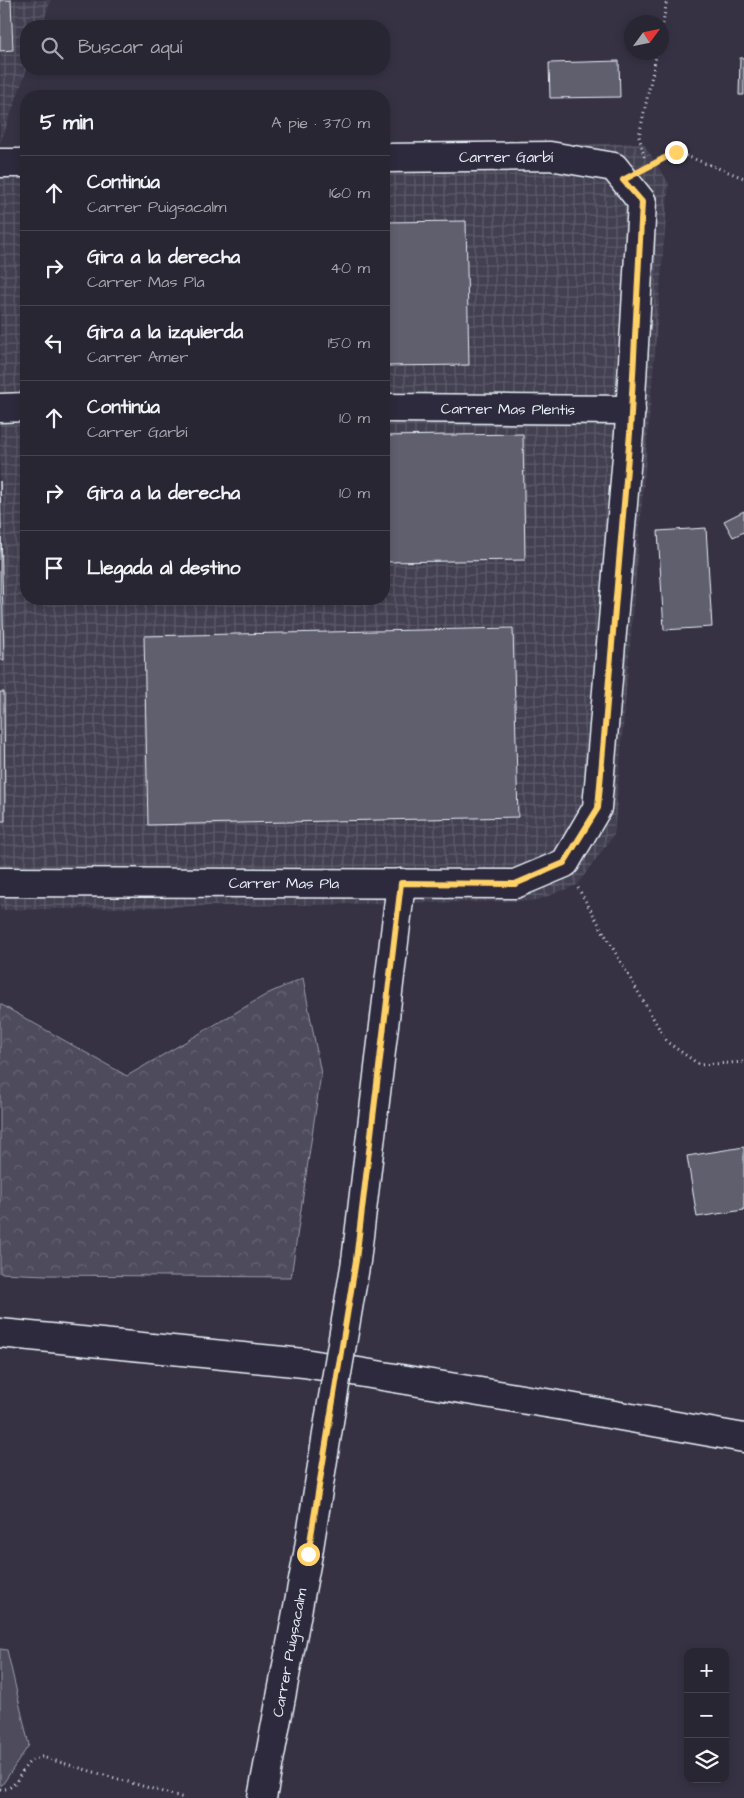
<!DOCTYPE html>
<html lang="es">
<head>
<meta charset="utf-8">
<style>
  body { margin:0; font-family:"Architects Daughter",sans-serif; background:#34323f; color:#f1f3f6 }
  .controls { position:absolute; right:15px; bottom:15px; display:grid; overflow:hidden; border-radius:10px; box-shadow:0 2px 8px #0003 }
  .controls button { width:45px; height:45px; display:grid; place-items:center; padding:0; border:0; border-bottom:1px solid #44434e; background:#282633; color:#f1f3f6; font:25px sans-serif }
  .compass { position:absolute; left:624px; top:15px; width:45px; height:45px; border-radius:50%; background:#282633; box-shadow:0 2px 8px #0003; rotate:57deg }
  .stop { position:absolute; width:15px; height:15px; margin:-11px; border:4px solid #ffd166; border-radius:50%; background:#fff }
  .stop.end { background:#ffd166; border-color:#fff; box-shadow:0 1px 5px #0008 }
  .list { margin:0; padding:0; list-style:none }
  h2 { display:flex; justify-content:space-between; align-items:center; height:65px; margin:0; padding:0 20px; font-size:21px }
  h2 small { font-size:16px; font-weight:400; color:#a5a5ac }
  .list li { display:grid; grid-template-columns:32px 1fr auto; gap:15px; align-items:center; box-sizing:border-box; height:75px; padding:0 20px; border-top:1px solid #44434e }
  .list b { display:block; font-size:19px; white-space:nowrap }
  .list p { margin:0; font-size:16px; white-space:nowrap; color:#a5a5ac }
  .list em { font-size:16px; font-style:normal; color:#a5a5ac }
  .icon { flex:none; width:28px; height:28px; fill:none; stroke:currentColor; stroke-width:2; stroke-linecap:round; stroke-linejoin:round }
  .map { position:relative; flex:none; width:744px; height:1798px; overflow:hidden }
  .search { position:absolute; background:#282633; box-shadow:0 2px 8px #0003; left:20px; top:20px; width:370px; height:55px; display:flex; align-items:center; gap:12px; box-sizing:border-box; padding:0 18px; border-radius:20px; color:#a5a5ac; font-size:19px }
  .panel { position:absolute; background:#282633; box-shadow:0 2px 8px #0003; left:20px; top:90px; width:370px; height:515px; border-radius:20px }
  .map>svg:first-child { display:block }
  .industrial { fill:url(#industrial-grid) }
  .green { fill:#4d4b5c; stroke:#9a9eaa }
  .forest { fill:url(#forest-crowns); stroke:#9a9eaa }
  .building { fill:#605e6e; stroke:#e8f1f8 }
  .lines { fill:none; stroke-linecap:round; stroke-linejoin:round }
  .minor-casing { stroke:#e8f1f8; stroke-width:31 }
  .highway-casing { stroke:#e8f1f8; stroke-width:31 }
  .path { stroke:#e8f1f8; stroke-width:3; stroke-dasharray:1 4; stroke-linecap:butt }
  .minor { stroke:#2f2a3d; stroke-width:28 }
  .highway { stroke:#2f2a3d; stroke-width:28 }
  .minor-bridge-casing { stroke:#e8f1f8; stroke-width:31; stroke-linecap:butt }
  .minor-bridge { stroke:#2f2a3d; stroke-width:28 }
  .route { stroke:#ffd166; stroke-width:6 }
  .labels { text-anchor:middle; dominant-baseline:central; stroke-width:4; stroke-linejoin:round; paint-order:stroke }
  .street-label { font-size:15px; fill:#e8f1f8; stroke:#2f2a3d }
</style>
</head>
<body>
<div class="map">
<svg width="744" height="1798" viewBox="0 0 744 1798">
  <defs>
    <pattern id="industrial-grid" width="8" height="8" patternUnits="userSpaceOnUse" patternTransform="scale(1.25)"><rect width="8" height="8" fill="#433f51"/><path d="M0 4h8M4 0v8" fill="none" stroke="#5e5b6b"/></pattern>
    <pattern id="forest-crowns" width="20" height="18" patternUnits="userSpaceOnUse" patternTransform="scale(1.25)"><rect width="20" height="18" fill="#4d4b5c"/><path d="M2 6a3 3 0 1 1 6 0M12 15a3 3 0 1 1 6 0" fill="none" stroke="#676574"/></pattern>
  </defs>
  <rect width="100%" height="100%" fill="#363244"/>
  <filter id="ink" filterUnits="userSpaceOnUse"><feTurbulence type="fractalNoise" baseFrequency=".02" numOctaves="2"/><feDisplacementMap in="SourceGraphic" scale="10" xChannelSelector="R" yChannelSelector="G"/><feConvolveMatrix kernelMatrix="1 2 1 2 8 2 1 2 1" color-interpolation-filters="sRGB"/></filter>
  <g filter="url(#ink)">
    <path class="industrial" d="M0,0h51l-9,26h-16l1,43 -27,75z
      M643,143l26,40 -55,652 -37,50 -42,16 -535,9v-751l26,-1v441h358v-450z"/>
    <path class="green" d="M0,1649l7,1 22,95 -27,40h-2z"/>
    <path class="forest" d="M303,978l18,96 -30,203 -245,-2 -46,-2v-269l127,72 142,-83z"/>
    <path class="building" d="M0,0h11l2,50 -13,1z
      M740,58h4v37h-5z
      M619,61l1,36 -70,1 -1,-35z
      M466,221l3,144 -85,1v-144z
      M523,434l2,126 -141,2v-126z
      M0,481l4,179h-4z
      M744,511v21l-11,5 -9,-16z
      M706,528l6,99 -48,3 -6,-99z
      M513,628l5,189 -370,8 -4,-189z
      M0,692h4l1,129h-5z
      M744,1147v63l-47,7 -10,-61z"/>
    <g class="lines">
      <g class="minor-casing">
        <g id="minor">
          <path d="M0,163h26"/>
          <path d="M0,408l26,-1"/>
          <path id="s1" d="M384,408l247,2"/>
          <path id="s2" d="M0,882l515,2 50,-21 32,-55 32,-375 13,-231 -28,-35 -64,-11 -166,2"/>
          <path d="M356,1261l45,-378"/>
          <path id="s3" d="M262,1798l46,-244 23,-145"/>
        </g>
      </g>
      <g class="highway-casing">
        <path id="highway" d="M0,1333l304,30 254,42 186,33"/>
      </g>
      <path class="path" d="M662,29l5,-29
        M644,157l-5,-21 18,-84
        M650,166l26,-14 68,26
        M578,888l89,154 33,23 44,-3
        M0,1789c18,2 19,-19 31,-28 2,-2 8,-3 11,-4l142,41"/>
      <use href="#minor" class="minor"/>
      <use href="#highway" class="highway"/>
      <g class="minor-bridge-casing">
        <path id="minor-bridge" d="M331,1409l25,-148"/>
      </g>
      <use href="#minor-bridge" class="minor-bridge"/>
    </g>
  </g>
  <g class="lines" filter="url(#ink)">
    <path class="route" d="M308,1554l48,-294 45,-377 114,1 49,-21 34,-55 32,-375 12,-231 -19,-22 53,-28"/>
  </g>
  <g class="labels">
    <g class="street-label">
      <text x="506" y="157">Carrer Garbí</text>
      <text stroke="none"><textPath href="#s1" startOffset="124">Carrer Mas Plentis</textPath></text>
      <text stroke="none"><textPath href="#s2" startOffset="284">Carrer Mas Pla</textPath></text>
      <text stroke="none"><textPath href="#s3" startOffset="148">Carrer Puigsacalm</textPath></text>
    </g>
  </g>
</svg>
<div class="controls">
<button>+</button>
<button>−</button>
<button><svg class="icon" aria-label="layers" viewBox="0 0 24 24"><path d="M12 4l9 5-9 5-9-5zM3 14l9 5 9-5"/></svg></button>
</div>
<svg class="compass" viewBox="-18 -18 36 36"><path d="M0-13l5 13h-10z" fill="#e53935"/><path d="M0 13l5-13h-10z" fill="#a5a5ac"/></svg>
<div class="stop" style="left:308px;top:1554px"></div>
<div class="stop end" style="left:676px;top:152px"></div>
<div class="search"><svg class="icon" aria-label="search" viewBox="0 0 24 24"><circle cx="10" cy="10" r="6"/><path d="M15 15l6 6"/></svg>Buscar aquí</div>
<section class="panel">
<h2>5 min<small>A pie · 370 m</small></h2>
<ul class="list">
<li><svg class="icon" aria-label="ahead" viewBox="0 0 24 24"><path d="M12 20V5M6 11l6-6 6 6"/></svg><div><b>Continúa</b><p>Carrer Puigsacalm</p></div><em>160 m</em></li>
<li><svg class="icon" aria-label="right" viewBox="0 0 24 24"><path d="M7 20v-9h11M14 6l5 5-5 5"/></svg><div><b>Gira a la derecha</b><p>Carrer Mas Pla</p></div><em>40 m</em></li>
<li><svg class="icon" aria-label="left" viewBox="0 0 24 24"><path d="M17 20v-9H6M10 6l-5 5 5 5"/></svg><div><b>Gira a la izquierda</b><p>Carrer Amer</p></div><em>150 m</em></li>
<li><svg class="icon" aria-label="ahead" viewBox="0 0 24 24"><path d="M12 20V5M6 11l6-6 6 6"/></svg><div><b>Continúa</b><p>Carrer Garbí</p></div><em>10 m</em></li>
<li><svg class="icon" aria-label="right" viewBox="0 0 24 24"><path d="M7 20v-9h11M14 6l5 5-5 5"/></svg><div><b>Gira a la derecha</b></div><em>10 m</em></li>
<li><svg class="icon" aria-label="arrive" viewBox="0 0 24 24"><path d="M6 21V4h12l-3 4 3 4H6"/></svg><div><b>Llegada al destino</b></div></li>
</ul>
</section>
</div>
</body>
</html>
